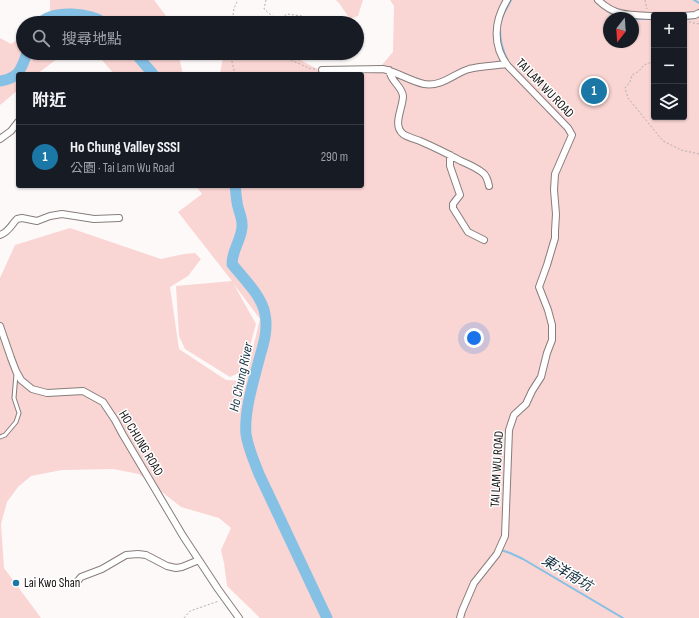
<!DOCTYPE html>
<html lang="zh-TW">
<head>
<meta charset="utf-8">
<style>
  body { margin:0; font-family:"Sofia Sans Condensed","Noto Sans TC",sans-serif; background:#242831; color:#f1f3f6 }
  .controls { position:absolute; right:12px; top:12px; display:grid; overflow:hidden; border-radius:4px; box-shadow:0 1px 3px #0004 }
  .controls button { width:36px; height:36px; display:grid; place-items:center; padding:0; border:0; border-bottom:1px solid #363941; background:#171b24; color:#f1f3f6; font:20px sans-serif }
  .compass { position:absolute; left:603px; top:12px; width:36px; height:36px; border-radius:50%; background:#171b24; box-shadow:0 1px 3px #0004; rotate:197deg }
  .you { position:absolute; left:474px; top:338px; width:14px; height:14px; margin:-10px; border:3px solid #fff; border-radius:50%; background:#1a73e8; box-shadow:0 0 0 6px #1a73e833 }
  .badge { display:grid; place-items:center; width:26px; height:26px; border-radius:50%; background:#1b77a5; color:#fff; font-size:13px; font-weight:700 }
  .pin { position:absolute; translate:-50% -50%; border:2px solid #fff; box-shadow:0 1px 4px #0006 }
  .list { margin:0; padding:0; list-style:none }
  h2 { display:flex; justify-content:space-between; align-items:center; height:52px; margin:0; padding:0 16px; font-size:17px }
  h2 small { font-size:13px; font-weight:400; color:#9ea1a6 }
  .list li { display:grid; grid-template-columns:26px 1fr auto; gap:12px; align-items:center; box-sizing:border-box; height:64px; padding:0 16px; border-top:1px solid #363941 }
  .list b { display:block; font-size:15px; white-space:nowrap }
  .list p { margin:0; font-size:13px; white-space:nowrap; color:#9ea1a6 }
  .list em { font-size:13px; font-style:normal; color:#9ea1a6 }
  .icon { flex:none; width:22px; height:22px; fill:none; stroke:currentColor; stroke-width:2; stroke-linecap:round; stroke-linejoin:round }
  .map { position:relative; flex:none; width:699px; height:618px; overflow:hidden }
  .search { position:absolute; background:#171b24; box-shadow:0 1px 3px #0004; left:16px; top:16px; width:348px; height:44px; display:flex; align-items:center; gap:10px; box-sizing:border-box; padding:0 14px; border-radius:22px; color:#9ea1a6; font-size:15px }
  .panel { position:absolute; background:#171b24; box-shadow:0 1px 3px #0004; left:16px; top:72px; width:348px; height:116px; border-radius:4px }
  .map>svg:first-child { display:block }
  .green { fill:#f9d5d3; fill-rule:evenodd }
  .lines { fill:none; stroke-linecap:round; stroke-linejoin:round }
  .stream { stroke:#85c0e5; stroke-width:2 }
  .river { stroke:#85c0e5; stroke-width:11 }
  .service-casing { stroke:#887d7d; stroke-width:5 }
  .minor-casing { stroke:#887d7d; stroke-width:8 }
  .path { stroke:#b4afaf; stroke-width:1; stroke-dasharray:2 2; stroke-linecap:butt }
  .service { stroke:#fff; stroke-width:3 }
  .minor { stroke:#fff; stroke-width:6 }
  .poi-dot { fill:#1b77a5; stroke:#fff; stroke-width:1.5 }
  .labels { text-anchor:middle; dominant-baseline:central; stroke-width:3; stroke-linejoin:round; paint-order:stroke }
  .street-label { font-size:13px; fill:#181414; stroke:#fff }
  .poi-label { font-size:13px; fill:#181414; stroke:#fff; text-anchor:start }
  .water-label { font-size:14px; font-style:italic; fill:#132e3e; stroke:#fff }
</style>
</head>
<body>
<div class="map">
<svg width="699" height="618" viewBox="0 0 699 618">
  <rect width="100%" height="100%" fill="#fef9f9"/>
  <path class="green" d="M50,0h104l16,21v2h-130l10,-7z
    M336,0h27l-5,16 -8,3 -11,-16z
    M390,0h309v618h-439l-33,-32 -3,-23 -3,-13 10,-22 -12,-10 -38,-11 -42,-33 -26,-5 -51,1 -31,6 -13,11 -11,15 -6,22 3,44 37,50h-41v-340l15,-33 55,-17 91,31 23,-5 11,-1 6,6 -13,17 -18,11 9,62 47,31 19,1 15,-62 -27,-36 23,41 -13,47 -13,6 -45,-28 -6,-13 -3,-50 56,-5 -54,-69 24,-18 -6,-8h166v-112l13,-1 18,-21 1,-46zM654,15h30v102h-30zM609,18h24v24h-24z
    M23,36v17h42l-28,21h-19v16l-18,15v-67l11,6z
    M96,53h82l5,21h-69z
    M226,53h61l40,21h-107l2,-12z"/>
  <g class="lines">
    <path class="stream" d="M694,0l5,3
      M606,10l6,4 10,4
      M633,19h21
      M685,19l10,-1
      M501,21l3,-8 7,-13
      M500,31c0,11 3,20 8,30
      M501,550l9,3 13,6 100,59"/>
    <path class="river" d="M40,23c14,-14 50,-10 65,0
      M135,53l18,21
      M0,81c19,-3 21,-11 27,-28
      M235,186c1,5 1,11 2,16 1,9 6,16 5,25 -1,14 -10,23 -10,37 12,15 30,32 33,50 3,15 -1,29 -5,42 -6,24 -16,54 -14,78 2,14 8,27 13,40l68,144"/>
    <g class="service-casing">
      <path id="service" d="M0,437l5,-2 11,-13 3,-9 -5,-15 2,-24"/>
    </g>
    <g class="minor-casing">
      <path id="minor" d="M598,0c17,17 34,15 56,16
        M684,16l11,-1 4,-2
        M322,70l61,-1c14,3 27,12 41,15 18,3 29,-10 45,-15 12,-3 25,-3 37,-5
        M389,70c2,12 13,16 14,26 0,12 -11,29 0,38 4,3 12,5 17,7 14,6 28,13 41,20 7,3 16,7 22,12 4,3 5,8 6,13
        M0,139l11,-8 7,-9
        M450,155v11l10,29 -7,9v4l15,24 16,8
        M0,235c9,-3 11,-10 17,-16l5,-1 15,3 13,-5 12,-2 32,5 25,-1
        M0,326l11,32 5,13 5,9 11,9 15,4 36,-2 20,11 12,18 8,15 60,101 35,53 21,29
        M77,582l4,-5 21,-8 24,-14 12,-1 8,1 21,11 9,2 6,-1 17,-7
        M460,618l2,-7 12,-28 23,-29 8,-18 4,-106 5,-15 12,-11 6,-13 9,-14 6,-24 5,-13v-15l-4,-15 -9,-23 8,-22 8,-27v-7l1,-17 -2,-24 1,-16 17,-39 -4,-7 -60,-62c-16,-20 -14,-45 -1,-66"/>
    </g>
    <path class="path" d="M266,0l-2,9 14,12 9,-7 15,2
      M645,0l2,9
      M689,22l10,2
      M232,23l2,-15 4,-8
      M232,53v9l3,12
      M282,53l2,4 27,12h6
      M654,61l-10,4 -5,6 -7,4 -2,7 -5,6 3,10 35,43 18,9 18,4
      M184,618l6,-7 29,-10"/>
    <use href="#service" class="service"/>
    <use href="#minor" class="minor"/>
  </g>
  <circle class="poi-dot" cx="16" cy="583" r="4"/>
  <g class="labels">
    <g class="street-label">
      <text transform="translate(545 88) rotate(46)">TAI LAM WU ROAD</text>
      <text transform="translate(141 443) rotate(59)">HO CHUNG ROAD</text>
      <text transform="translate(497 469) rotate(-87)">TAI LAM WU ROAD</text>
    </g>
    <g class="poi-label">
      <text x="24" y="583">Lai Kwo Shan</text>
    </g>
    <g class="water-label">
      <text transform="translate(241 377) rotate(-78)">Ho Chung River</text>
      <text transform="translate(567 573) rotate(31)">東洋南坑</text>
    </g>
  </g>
</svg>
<div class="controls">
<button>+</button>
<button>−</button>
<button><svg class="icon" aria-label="layers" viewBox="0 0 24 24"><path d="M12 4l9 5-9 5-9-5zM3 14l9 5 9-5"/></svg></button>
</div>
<svg class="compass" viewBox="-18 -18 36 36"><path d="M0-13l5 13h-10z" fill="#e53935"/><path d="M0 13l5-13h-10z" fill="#9ea1a6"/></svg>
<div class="you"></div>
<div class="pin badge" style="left:594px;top:91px">1</div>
<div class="search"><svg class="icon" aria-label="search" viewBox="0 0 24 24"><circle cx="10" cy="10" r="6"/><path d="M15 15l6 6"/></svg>搜尋地點</div>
<section class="panel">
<h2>附近<small></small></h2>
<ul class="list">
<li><span class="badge">1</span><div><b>Ho Chung Valley SSSI</b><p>公園 · Tai Lam Wu Road</p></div><em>290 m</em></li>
</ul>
</section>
</div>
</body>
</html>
